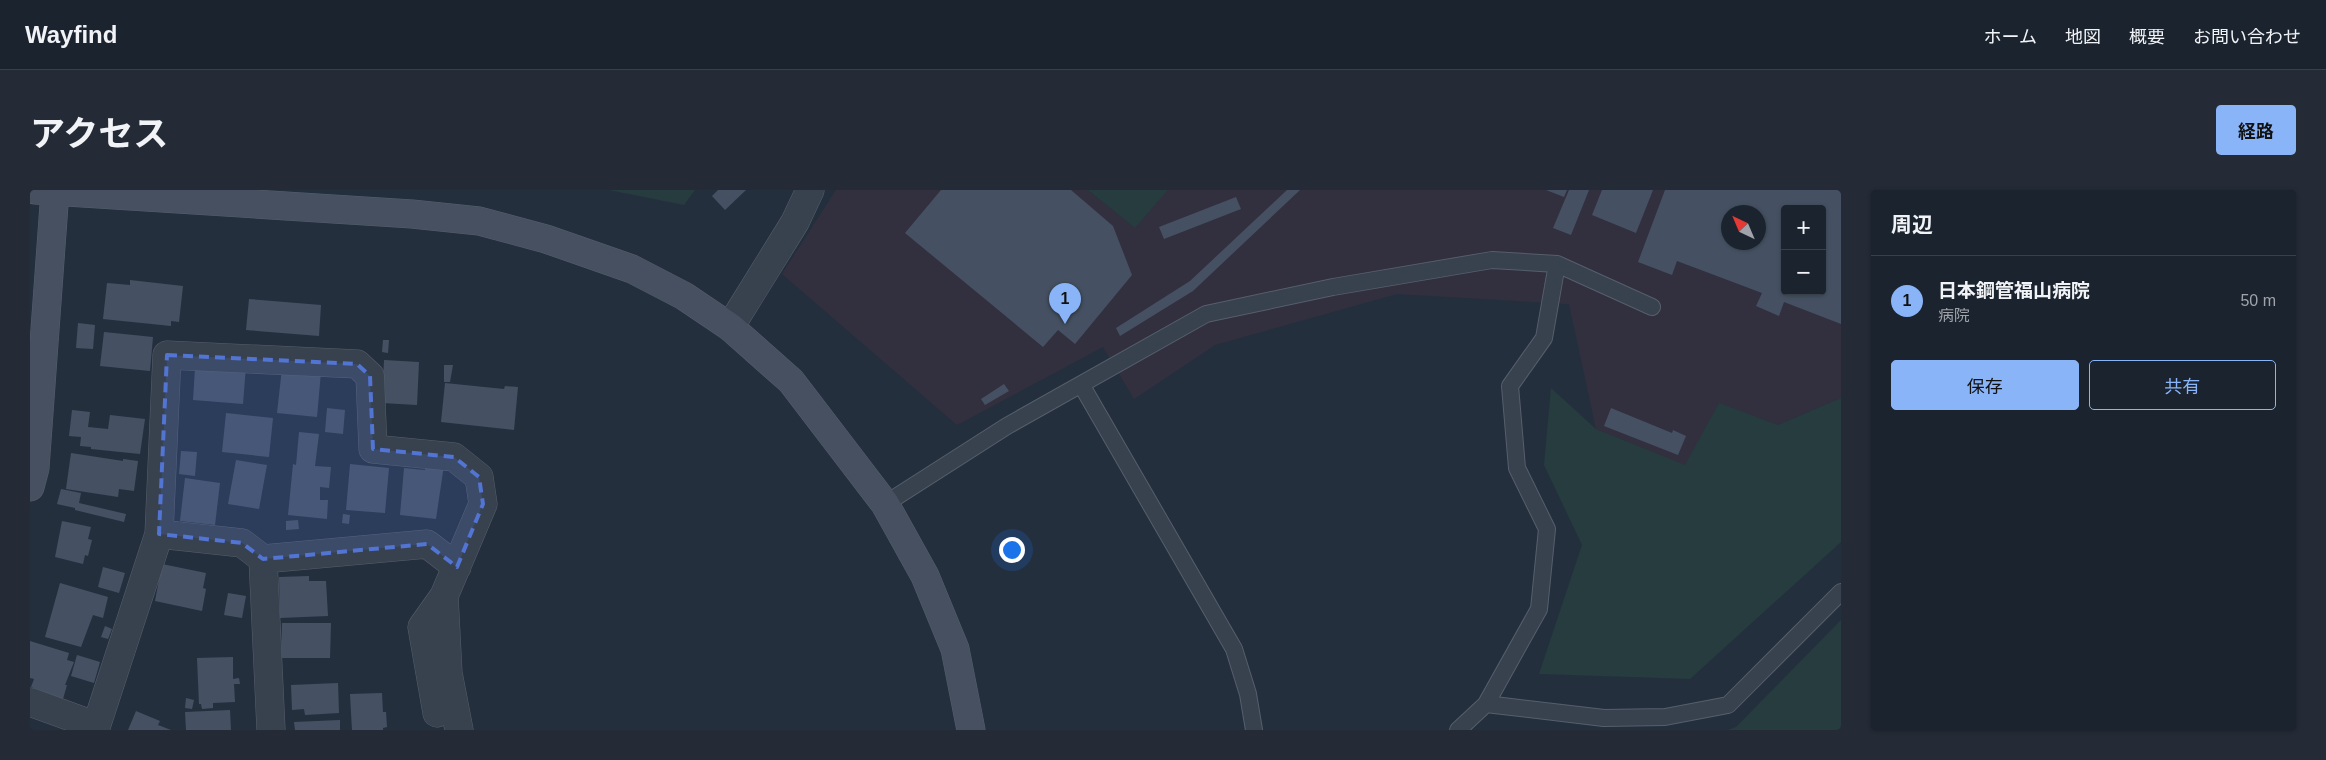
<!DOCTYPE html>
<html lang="ja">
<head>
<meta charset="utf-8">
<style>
  body { margin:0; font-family:Helvetica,"Noto Sans JP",sans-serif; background:#242b36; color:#f1f3f6 }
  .controls { position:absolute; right:15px; top:15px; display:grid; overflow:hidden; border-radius:5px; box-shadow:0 1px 4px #0004 }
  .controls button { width:45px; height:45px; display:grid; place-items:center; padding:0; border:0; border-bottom:1px solid #39404a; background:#1b232e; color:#f1f3f6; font:25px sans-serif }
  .compass { position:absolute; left:1691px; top:15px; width:45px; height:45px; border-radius:50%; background:#1b232e; box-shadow:0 1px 4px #0004; rotate:316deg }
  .you { position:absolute; left:981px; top:359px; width:18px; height:18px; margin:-12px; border:4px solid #fff; border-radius:50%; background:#1a73e8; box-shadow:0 0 0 8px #1a73e833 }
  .badge { display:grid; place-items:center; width:32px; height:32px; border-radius:50%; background:#8ab4f8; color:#111; font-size:16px; font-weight:700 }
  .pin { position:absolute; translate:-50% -41px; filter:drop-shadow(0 1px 2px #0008) }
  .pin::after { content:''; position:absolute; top:26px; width:18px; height:15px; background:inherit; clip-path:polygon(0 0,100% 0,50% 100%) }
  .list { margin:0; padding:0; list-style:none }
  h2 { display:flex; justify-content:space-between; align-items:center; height:65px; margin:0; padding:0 20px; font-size:21px }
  h2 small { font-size:16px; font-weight:400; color:#a0a4aa }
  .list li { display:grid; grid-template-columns:32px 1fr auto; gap:15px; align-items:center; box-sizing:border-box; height:90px; padding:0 20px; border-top:1px solid #39404a }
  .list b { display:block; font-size:19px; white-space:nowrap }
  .list p { margin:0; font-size:16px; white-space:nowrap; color:#a0a4aa }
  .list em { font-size:16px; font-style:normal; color:#a0a4aa }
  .actions { display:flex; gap:10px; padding:15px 20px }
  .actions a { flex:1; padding:11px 0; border:1px solid #8ab4f8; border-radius:5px; text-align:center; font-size:18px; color:#8ab4f8 }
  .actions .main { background:#8ab4f8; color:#111 }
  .map { position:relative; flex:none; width:1811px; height:540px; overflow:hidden; border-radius:5px }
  header { display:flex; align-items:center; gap:30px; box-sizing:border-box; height:70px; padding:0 25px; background:#1b232e; border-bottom:1px solid #39404a }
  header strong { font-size:24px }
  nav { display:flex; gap:28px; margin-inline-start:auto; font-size:18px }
  .intro { display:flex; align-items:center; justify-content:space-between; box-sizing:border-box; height:120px; padding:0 30px }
  h1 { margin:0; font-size:35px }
  .button { padding:12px 22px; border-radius:5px; background:#8ab4f8; color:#111; font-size:18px; font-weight:700 }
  main { display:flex; gap:30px; padding:0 30px }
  aside { flex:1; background:#1b232e; border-radius:5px; box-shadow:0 1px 4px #0004 }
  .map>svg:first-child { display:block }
  .medical { fill:#32303f; fill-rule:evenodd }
  .green { fill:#263c3f }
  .building { fill:#455162; fill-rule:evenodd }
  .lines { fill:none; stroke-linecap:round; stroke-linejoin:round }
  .lane-casing { stroke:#565f6c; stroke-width:18 }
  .street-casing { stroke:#565f6c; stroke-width:29 }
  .secondary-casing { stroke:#565f6c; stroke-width:29 }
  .lane { stroke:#38414e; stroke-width:16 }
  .street { stroke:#38414e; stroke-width:28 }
  .secondary { stroke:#465061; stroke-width:28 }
  .marked { fill:#5274d3; fill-opacity:0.2; stroke:#5274d3; stroke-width:4; stroke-dasharray:10 6; stroke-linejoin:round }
</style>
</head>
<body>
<header>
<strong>Wayfind</strong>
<nav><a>ホーム</a><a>地図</a><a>概要</a><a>お問い合わせ</a></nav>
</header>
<div class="intro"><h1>アクセス</h1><a class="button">経路</a></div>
<main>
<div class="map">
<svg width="1811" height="540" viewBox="0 0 1811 540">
  <rect width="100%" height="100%" fill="#242f3e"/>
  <path class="medical" d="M806,0h252l47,38 33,-38h673v208l-63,27 -59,-21 -33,62 -90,-37 -27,-125 -172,-10 -182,51 -81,54 -31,-52 -146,78 -175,-151zM1755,19h37v82h-37zM1698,22h30v30h-30z"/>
  <path class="green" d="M579,0h86l-11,15z
    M1058,0h80l-33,38z
    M1521,198l45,41 89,36 34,-62 59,22 63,-27v144l-151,137 -151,-5 43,-129 -38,-80z
    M1811,430v110h-113l8,-3z"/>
  <path class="building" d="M688,0h28l-21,20 -13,-14z
    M911,0h130l42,36 19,49 -57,69 -17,-14 -15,17 -138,-114z
    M1257,0h13l-107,101 -73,45 -4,-8 74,-47z
    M1516,0h21l-3,7z
    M1539,0h20l-18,45 -18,-7z
    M1572,0h51l-17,43 -44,-18z
    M1635,0h176v134l-57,-22 -5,14 -23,-10 6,-13 -85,-32 -5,14 -34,-13zM1755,19h37v82h-37zM1698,22h30v30h-30z
    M1206,7l5,12 -77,30 -5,-12z
    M100,90l53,6 -4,36 -8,-1v5l-68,-7 4,-36 23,2z
    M219,109l72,6 -2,31 -73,-6z
    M48,133l17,2 -2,24 -17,-1z
    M74,142l49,5 -3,34 -50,-5z
    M353,150h6l-1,13 -6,-1z
    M354,170l35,2 -2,43 -35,-2z
    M414,175h9l-3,17h-6z
    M216,176l-3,38 -50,-4 2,-32z
    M252,178l39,4 -4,45 -40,-4z
    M415,193l59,6 1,-3 13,1 -4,43 -73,-8z
    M974,194l5,7 -24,14 -4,-6z
    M297,218l18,2 -2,24 -18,-2z
    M1581,218l61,25 1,-3 13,6 -8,19 -74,-29z
    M42,220l18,2 -2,15 20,2 2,-14 35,4 -5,35 -49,-5v-2l-11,-1 1,-9 -12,-1z
    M196,223l47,5 -4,39 -47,-5z
    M269,242l20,2 -4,32 16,1 -2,21 -9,-1v13h8l-1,19 -39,-4 5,-51 3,1z
    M151,261l16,1 -2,24 -16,-2z
    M41,263l52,8v-2l15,2 -4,30 -15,-2 -1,8 -52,-8z
    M206,270l31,5 -8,44 -31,-5z
    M396,273l18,2 -8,54 -36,-4 4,-47 21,2z
    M320,274l39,4 -4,45 -39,-3z
    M155,288l35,5 -5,42 -35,-4z
    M31,299l20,4 -2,10 47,11 -2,8 -49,-12v-2l-18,-4z
    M313,324l7,1 -1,9 -7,-1z
    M268,330l1,9 -13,1v-9z
    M32,331l29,6 -3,12 4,1 -4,16 -3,-1 -2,9 -28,-7z
    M132,374l44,9 -3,15 3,1 -4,22 -47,-10z
    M73,377l22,6 -6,20 -21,-6z
    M279,386v5h17l2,35 -48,2 -1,-41z
    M30,393l48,14 -5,21 -10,-3 -12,32 -36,-10z
    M198,403l18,3 -4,22 -18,-3z
    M252,433h49l-1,35h-49z
    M75,436l7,3 -4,10 -7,-2z
    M0,451l39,12 -2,7 7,2 -9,23h2l-4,14 -32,-12 3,-8 -4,-1z
    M47,465l23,7 -6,21 -23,-7z
    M203,467v22l6,-1 1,6h-6l1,18 -22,1v5l-11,1 -1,-5h-2l-2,-46z
    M308,493l1,30 -34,2 -1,-6 -12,1 -1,-25z
    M352,503l1,19h3l1,15 -4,1v2h-31l-2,-36z
    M156,508l8,2 -2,9 -7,-1z
    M200,520l1,20h-45l-1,-18z
    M106,521l24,10 -2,4 13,5h-43z
    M310,530v10h-45l-1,-8z"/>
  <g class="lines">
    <g class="lane-casing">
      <path id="lane" d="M1052,196l152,263 14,45 6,36
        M855,314l122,-78 199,-112 127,-27 159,-27 65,4 95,43
        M1456,514l118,14 61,-1 63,-12 113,-113
        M1428,540l28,-26 53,-95 8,-80 -30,-61 -7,-82 34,-48 13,-74"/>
    </g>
    <g class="street-casing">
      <path id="street" d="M700,137l65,-105 15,-32
        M129,344l83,9 21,16
        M0,512l66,24
        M407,523l-15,-86 22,-31
        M65,540l64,-196 8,-179 190,9 13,12 3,73 81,8 25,20 4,27 -39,92 4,77 11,57
        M241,540l-8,-171 164,-15 30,23"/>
    </g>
    <g class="secondary-casing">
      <path id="secondary" d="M5,0l377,24 67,7 67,18 86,30 52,27 46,31 61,54 94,123 40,72 30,73 16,81
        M0,297l5,-19 20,-277"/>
    </g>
    <use href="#lane" class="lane"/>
    <use href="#street" class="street"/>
    <use href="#secondary" class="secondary"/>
  </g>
  <path class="marked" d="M137,165l190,9 13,12 3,73 81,8 25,20 4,27 -26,63 -30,-23 -164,15 -21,-16 -83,-9z"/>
</svg>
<div class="controls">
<button>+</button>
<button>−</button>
</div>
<svg class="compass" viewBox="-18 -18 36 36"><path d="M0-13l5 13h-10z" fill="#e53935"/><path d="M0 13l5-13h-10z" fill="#a0a4aa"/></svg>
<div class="you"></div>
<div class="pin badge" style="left:1035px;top:134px">1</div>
</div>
<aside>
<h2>周辺<small></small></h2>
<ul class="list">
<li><span class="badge">1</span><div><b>日本鋼管福山病院</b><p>病院</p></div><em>50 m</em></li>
</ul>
<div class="actions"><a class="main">保存</a><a>共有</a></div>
</aside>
</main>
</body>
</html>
